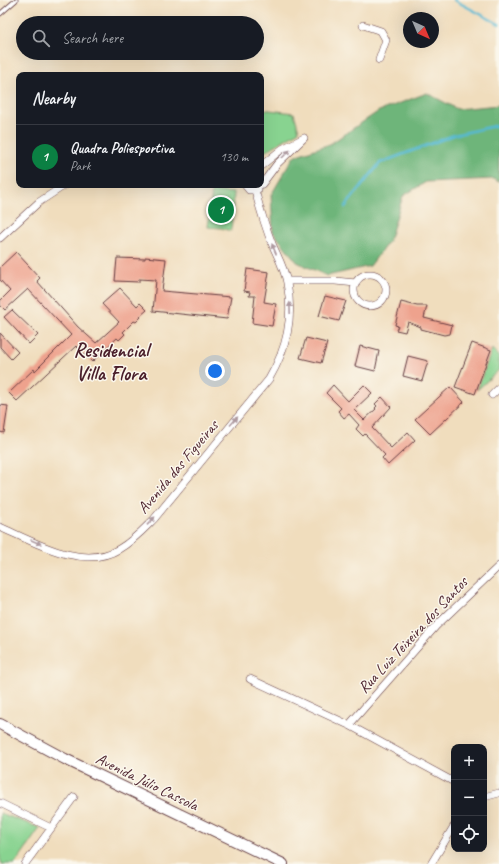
<!DOCTYPE html>
<html lang="en">
<head>
<meta charset="utf-8">
<style>
  body { margin:0; font-family:Caveat,sans-serif; background:#20242c; color:#f1f3f6 }
  .controls { position:absolute; right:12px; bottom:12px; display:grid; overflow:hidden; border-radius:8px; box-shadow:0 4px 16px #0002 }
  .controls button { width:36px; height:36px; display:grid; place-items:center; padding:0; border:0; border-bottom:1px solid #363941; background:#171b24; color:#f1f3f6; font:20px sans-serif }
  .compass { position:absolute; left:403px; top:12px; width:36px; height:36px; border-radius:50%; background:#171b24; box-shadow:0 4px 16px #0002; rotate:136deg }
  .you { position:absolute; left:215px; top:371px; width:14px; height:14px; margin:-10px; border:3px solid #fff; border-radius:50%; background:#1a73e8; box-shadow:0 0 0 6px #1a73e833 }
  .badge { display:grid; place-items:center; width:26px; height:26px; border-radius:50%; background:#0b8043; color:#fff; font-size:13px; font-weight:700 }
  .pin { position:absolute; translate:-50% -50%; border:2px solid #fff; box-shadow:0 1px 4px #0006 }
  .list { margin:0; padding:0; list-style:none }
  h2 { display:flex; justify-content:space-between; align-items:center; height:52px; margin:0; padding:0 16px; font-size:17px }
  h2 small { font-size:13px; font-weight:400; color:#9ea1a6 }
  .list li { display:grid; grid-template-columns:26px 1fr auto; gap:12px; align-items:center; box-sizing:border-box; height:64px; padding:0 16px; border-top:1px solid #363941 }
  .list b { display:block; font-size:15px; white-space:nowrap }
  .list p { margin:0; font-size:13px; white-space:nowrap; color:#9ea1a6 }
  .list em { font-size:13px; font-style:normal; color:#9ea1a6 }
  .icon { flex:none; width:22px; height:22px; fill:none; stroke:currentColor; stroke-width:2; stroke-linecap:round; stroke-linejoin:round }
  .map { position:relative; flex:none; width:499px; height:864px; overflow:hidden }
  .search { position:absolute; background:#171b24; box-shadow:0 4px 16px #0002; left:16px; top:16px; width:248px; height:44px; display:flex; align-items:center; gap:10px; box-sizing:border-box; padding:0 14px; border-radius:22px; color:#9ea1a6; font-size:15px }
  .panel { position:absolute; background:#171b24; box-shadow:0 4px 16px #0002; left:16px; top:72px; width:248px; height:116px; border-radius:8px }
  .map>svg:first-child { display:block }
  .green { fill:#88d390; stroke:#69795e }
  .forest { fill:#6eb57a; stroke:#5c6a52 }
  .lines { fill:none; stroke-linecap:round; stroke-linejoin:round }
  .stream { stroke:#55b9d4; stroke-width:2.5 }
  .building { fill:#eea28d }
  .lane-casing { stroke:#633c41; stroke-width:5 }
  .street-casing { stroke:#633c41; stroke-width:8 }
  .secondary-casing { stroke:#633c41; stroke-width:12 }
  .lane { stroke:#fff; stroke-width:3.5 }
  .street { stroke:#fff; stroke-width:7 }
  .secondary { stroke:#fff; stroke-width:10 }
  .oneway { fill:#ae9aa0 }
  .labels { text-anchor:middle; dominant-baseline:central; stroke-width:3; stroke-linejoin:round; paint-order:stroke }
  .street-label { font-size:16px; fill:#4a1f2b; stroke:#fbf7ec }
  .district-label { font-size:20px; font-weight:bold; fill:#4a1f2b; stroke:#fbf7ec }
</style>
</head>
<body>
<div class="map">
<svg width="499" height="864" viewBox="0 0 499 864">
  <rect width="100%" height="100%" fill="#fbf7ec"/>
  <filter id="ink" filterUnits="userSpaceOnUse"><feTurbulence type="fractalNoise" baseFrequency=".025" numOctaves="2"/><feDisplacementMap in="SourceGraphic" scale="8" xChannelSelector="R" yChannelSelector="G"/><feConvolveMatrix kernelMatrix="1 2 1 2 8 2 1 2 1" color-interpolation-filters="sRGB"/></filter>
  <filter id="wash" filterUnits="userSpaceOnUse"><feTurbulence type="fractalNoise" baseFrequency=".012" numOctaves="4" result="noise"/><feDisplacementMap in="SourceGraphic" scale="16" xChannelSelector="R" yChannelSelector="G"/><feGaussianBlur stdDeviation="0.9" result="paint"/><feColorMatrix in="noise" values="0 0 0 0 0 0 0 0 0 0 0 0 0 0 0 0 0 1.4 0 .05"/><feComposite in="paint" operator="in"/></filter>
  <g filter="url(#wash)">
    <rect width="100%" height="100%" fill="#f0ddbd"/>
    <path class="green" d="M261,109l33,4 5,18 -38,23z
      M212,191l22,2 -3,38 -10,-3 -13,-1z
      M492,349l7,7v14l-22,20z
      M0,813l40,15 -25,36h-13l-2,-5z"/>
    <path class="forest" d="M427,93l30,16 42,-4v77l-6,-3 -67,3 -23,14 -14,45 -19,25 -43,10 -30,-14 -24,-30 -2,-37 23,-39 36,-12 49,-33z"/>
    <g class="lines">
      <path class="stream" d="M454,0l45,24
        M345,207l35,-44 74,-28 45,-10"/>
    </g>
    <g id="blocks">
      <path class="building" d="M16,252l24,26 -3,3 41,46 18,16 23,-21 -17,-18 18,-16 17,18 3,-3 7,7 -7,6 1,1 -5,5 -2,-1 -11,11 2,2 -6,6 -2,-2 -13,12v2l-5,4h-1l-6,6 -16,-16 -59,55 -8,-8 25,-24 1,2 36,-36 -43,-46 -23,21 -5,-5v-4l10,-10 -10,-11v-13z
        M145,257l21,2 -4,32 69,6 -4,22 -74,-8 3,-31 -17,-1v3l-24,-1 2,-23 28,1z
        M247,269l22,3 -5,30 12,2 -4,22 -20,-3 3,-27h-6l1,-4 -6,-1z
        M325,296l21,5 -7,20 -20,-5z
        M401,302l16,4h10l-3,12 28,7 -2,9 -6,1 -23,-6v-2l-13,-5 -3,10 -9,-2 2,-4 -3,-1z
        M12,310l26,25 -9,9 -25,-27z
        M0,333l18,19 -7,7 -11,-12z
        M306,338l21,5 -6,20 -21,-5z
        M472,343l19,7 -16,44 -20,-7z
        M360,346l19,5 -4,20 -20,-5z
        M408,356l20,5 -6,20 -19,-5z
        M333,385l15,16 16,-16 8,8 -18,17 10,10 12,-11 -1,-1 2,-2 -2,-2 7,-7 9,10 -19,21 19,20 17,-16 7,8 -27,25 -6,-7 3,-3 -20,-21 -2,2 -7,-7 3,-4 -10,-11 -5,4 -6,-7 3,-3 -15,-15z
        M450,387l14,15 -34,32 -15,-15z
        M0,405l8,1 -4,27 -4,-1z"/>
    </g>
  </g>
  <g filter="url(#ink)">
    <use href="#blocks" fill-opacity="0" stroke="#633c41" stroke-width="1"/>
    <g class="lines">
      <g class="lane-casing">
        <path id="lane" d="M0,14l16,-14"/>
      </g>
      <g class="street-casing">
        <path id="street" d="M363,25l18,6 5,9 -7,20
          M261,166l21,-17 22,-11 -27,26 -15,20
          M245,185l4,5h6l3,-1
          M0,238l39,-36 26,-17
          M354 290a16 16 0 1 1 32 0a16 16 0 1 1-32 0Z
          M287,281h48l21,2
          M492,395l7,-7
          M0,527c34,15 83,44 119,22 14,-8 24,-19 35,-30l115,-140c18,-31 25,-61 18,-96 -2,-13 -9,-26 -14,-37 -8,-19 -13,-37 -18,-56
          M250,679l99,46 105,57
          M349,725l87,-99 63,-60
          M484,797l15,-4
          M0,803l51,25
          M25,864l49,-67
          M431,864l23,-38"/>
      </g>
      <g class="secondary-casing">
        <path id="secondary" d="M0,724l65,35 218,105"/>
      </g>
      <use href="#lane" class="lane"/>
      <use href="#street" class="street"/>
      <use href="#secondary" class="secondary"/>
    </g>
    <defs><path id="oneway-solid" d="M-6-.8H1V-3.2L6.5 0L1 3.2V.8H-6Z"/></defs>
    <g class="oneway">
      <use href="#oneway-solid" transform="translate(286 154) rotate(-45)"/>
      <use href="#oneway-solid" transform="translate(274 249) rotate(-113)"/>
      <use href="#oneway-solid" transform="translate(290 308) rotate(-92)"/>
      <use href="#oneway-solid" transform="translate(234 421) rotate(-48)"/>
      <use href="#oneway-solid" transform="translate(151 521) rotate(-47)"/>
      <use href="#oneway-solid" transform="translate(36 542) rotate(23)"/>
    </g>
  </g>
  <g class="labels">
    <g class="street-label">
      <text transform="translate(178 467) rotate(-50)">Avenida das Figueiras</text>
      <text transform="translate(413 635) rotate(-47)">Rua Luiz Teixeira dos Santos</text>
      <text transform="translate(147 782) rotate(26)">Avenida Júlio Cassola</text>
    </g>
    <g class="district-label">
      <text x="111" y="350">Residencial<tspan x="111" dy="23">Villa Flora</tspan></text>
    </g>
  </g>
</svg>
<div class="controls">
<button>+</button>
<button>−</button>
<button><svg class="icon" aria-label="locate" viewBox="0 0 24 24"><circle cx="12" cy="12" r="6"/><path d="M12 2v4M12 18v4M2 12h4M18 12h4"/></svg></button>
</div>
<svg class="compass" viewBox="-18 -18 36 36"><path d="M0-13l5 13h-10z" fill="#e53935"/><path d="M0 13l5-13h-10z" fill="#9ea1a6"/></svg>
<div class="you"></div>
<div class="pin badge" style="left:221px;top:210px">1</div>
<div class="search"><svg class="icon" aria-label="search" viewBox="0 0 24 24"><circle cx="10" cy="10" r="6"/><path d="M15 15l6 6"/></svg>Search here</div>
<section class="panel">
<h2>Nearby<small></small></h2>
<ul class="list">
<li><span class="badge">1</span><div><b>Quadra Poliesportiva</b><p>Park</p></div><em>130 m</em></li>
</ul>
</section>
</div>
</body>
</html>
